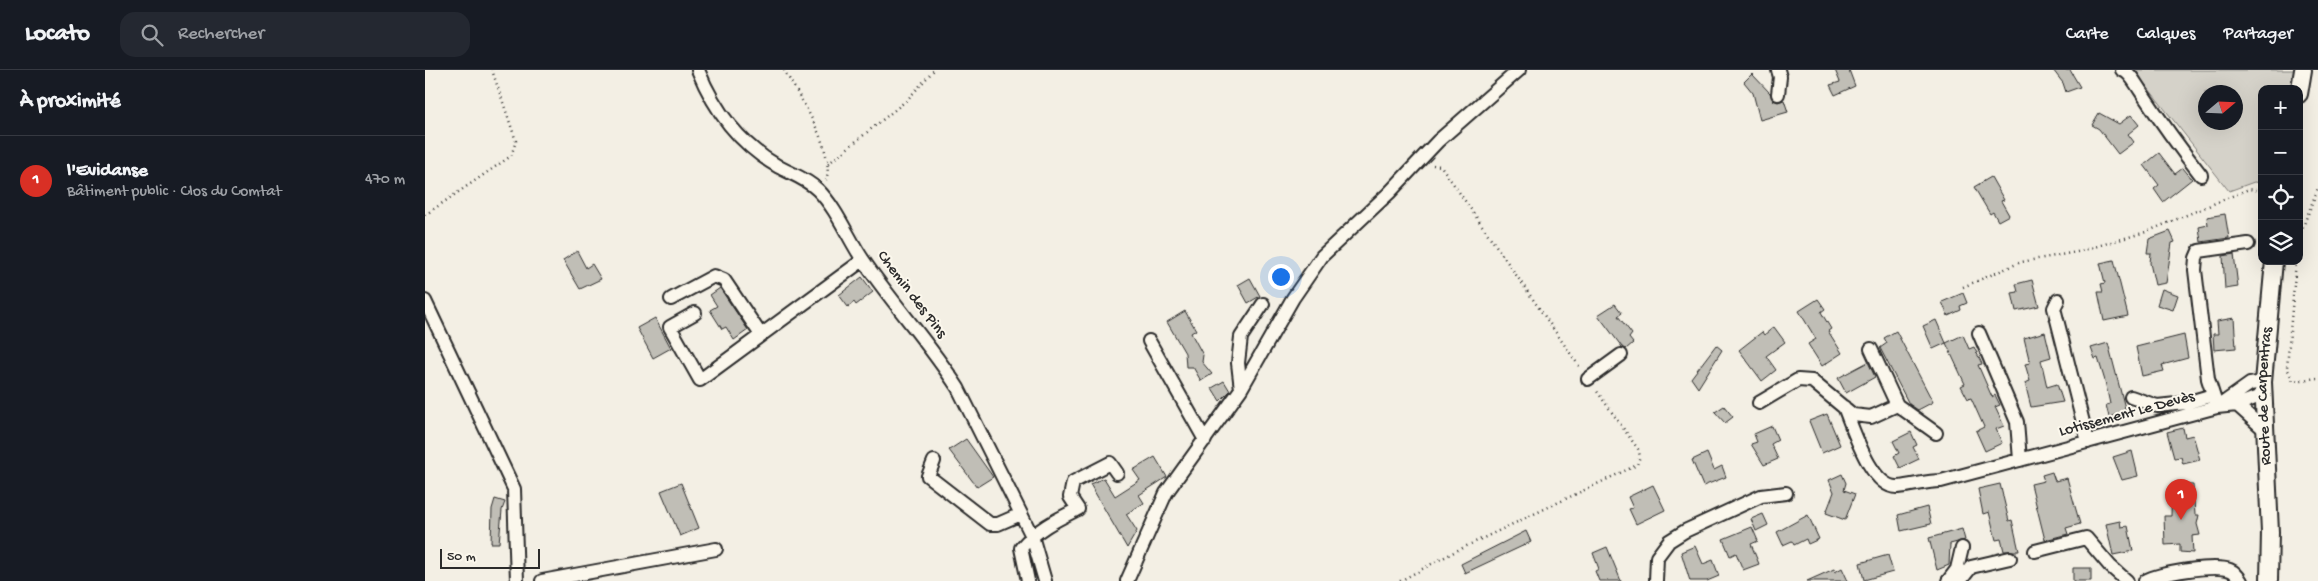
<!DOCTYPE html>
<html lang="fr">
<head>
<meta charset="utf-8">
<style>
  body { margin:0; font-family:"Gochi Hand",sans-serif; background:#242831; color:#f1f3f6 }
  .controls { position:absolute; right:15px; top:15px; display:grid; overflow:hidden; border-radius:10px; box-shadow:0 5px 20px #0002 }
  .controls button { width:45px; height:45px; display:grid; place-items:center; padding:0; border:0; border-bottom:1px solid #363941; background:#171b24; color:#f1f3f6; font:25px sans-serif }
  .compass { position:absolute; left:1773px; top:15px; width:45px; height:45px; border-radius:50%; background:#171b24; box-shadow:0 5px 20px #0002; rotate:71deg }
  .scale { position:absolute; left:15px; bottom:12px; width:100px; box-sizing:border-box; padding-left:5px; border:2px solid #2b2b2b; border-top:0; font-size:14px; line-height:18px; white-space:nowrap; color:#2b2b2b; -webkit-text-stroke:4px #fbf7ec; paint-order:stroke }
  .you { position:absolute; left:855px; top:206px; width:18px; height:18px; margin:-12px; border:4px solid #fff; border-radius:50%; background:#1a73e8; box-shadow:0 0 0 8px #1a73e833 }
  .badge { display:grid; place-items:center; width:32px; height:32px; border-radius:50%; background:#d93025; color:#fff; font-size:16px; font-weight:700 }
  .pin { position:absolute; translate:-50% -41px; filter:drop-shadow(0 1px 2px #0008) }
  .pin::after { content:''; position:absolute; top:26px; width:18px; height:15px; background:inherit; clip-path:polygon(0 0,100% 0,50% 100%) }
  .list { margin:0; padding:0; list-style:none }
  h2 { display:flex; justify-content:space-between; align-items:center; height:65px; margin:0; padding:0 20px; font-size:21px }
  h2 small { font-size:16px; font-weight:400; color:#9ea1a6 }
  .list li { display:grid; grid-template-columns:32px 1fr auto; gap:15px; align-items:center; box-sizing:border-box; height:90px; padding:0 20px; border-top:1px solid #363941 }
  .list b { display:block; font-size:19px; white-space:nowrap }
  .list p { margin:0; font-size:16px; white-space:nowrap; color:#9ea1a6 }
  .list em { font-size:16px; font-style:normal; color:#9ea1a6 }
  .icon { flex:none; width:28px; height:28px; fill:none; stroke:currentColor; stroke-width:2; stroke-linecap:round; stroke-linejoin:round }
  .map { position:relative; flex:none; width:1893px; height:511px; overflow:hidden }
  header { display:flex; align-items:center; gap:30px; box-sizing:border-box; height:70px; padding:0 25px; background:#171b24; border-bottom:1px solid #363941 }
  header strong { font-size:24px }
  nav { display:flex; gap:28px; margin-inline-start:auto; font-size:18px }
  .search { width:350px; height:45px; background:#242831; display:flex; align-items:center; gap:12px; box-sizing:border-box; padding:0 18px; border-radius:15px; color:#9ea1a6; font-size:19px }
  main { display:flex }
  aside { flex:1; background:#171b24 }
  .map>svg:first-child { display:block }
  .green { fill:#d5d2c9; stroke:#807e7a; fill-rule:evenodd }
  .building { fill:#c0beb6; stroke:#2b2b2b }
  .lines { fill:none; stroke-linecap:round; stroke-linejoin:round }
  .minor-casing { stroke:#2b2b2b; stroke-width:16 }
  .major-casing { stroke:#2b2b2b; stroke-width:20 }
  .path { stroke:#2b2b2b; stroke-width:2.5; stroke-dasharray:1 4; stroke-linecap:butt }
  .minor { stroke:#fbf7ec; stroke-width:12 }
  .major { stroke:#fbf7ec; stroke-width:16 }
  .labels { text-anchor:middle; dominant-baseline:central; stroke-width:4; stroke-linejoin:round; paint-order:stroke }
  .street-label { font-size:16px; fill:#2b2b2b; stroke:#fbf7ec }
</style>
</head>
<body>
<header>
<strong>Locato</strong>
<div class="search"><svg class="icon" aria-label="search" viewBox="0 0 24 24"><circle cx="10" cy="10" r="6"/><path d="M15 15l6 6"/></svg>Rechercher</div>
<nav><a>Carte</a><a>Calques</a><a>Partager</a></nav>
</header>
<main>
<aside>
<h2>À proximité<small></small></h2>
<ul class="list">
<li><span class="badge">1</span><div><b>l'Evidanse</b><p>Bâtiment public · Clos du Comtat</p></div><em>470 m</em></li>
</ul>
</aside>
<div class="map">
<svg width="1893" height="511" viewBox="0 0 1893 511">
  <rect width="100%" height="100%" fill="#f3efe4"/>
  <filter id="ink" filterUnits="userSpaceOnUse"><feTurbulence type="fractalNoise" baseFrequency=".02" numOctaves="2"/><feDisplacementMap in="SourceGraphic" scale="10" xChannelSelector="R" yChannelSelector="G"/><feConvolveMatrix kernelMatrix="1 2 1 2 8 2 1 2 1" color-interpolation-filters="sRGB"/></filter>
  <g filter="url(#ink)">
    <path class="green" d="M1709,0h160l-3,19h-29v94l-8,-1 -25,9zM1780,22h30v30h-30z"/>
    <path class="building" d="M1410,0h14l6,16 -20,9 -5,-10 10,-3z
      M1628,0h17l10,17 -14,5 -3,-9z
      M1327,4l18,19 3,7 5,2 6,-2 4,12 -28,8 -7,-27 -9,-11z
      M1674,43l20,11 12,-9 8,10 -11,9 6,8 -16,12 -19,-25 -7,-4z
      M1734,83l16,21 8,-6 9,11 -29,23 -9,-13 5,-4 -15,-20z
      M1566,107l13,23 -3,1 8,14 -11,6 -5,-9 -3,2 -16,-27z
      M1800,144l4,24 -28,4 -2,-15 9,-2 -1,-8z
      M1745,161l5,11 -3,1 -6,40 -11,2 -5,-22 1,-10h-4l2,-14z
      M152,181l9,17 6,-4 9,15 -21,10 -17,-29z
      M1809,184l4,33 -13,2 -2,-33z
      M1689,190l14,56 -24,5 -6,-29h5l-2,-8 4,-1 -5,-20z
      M437,207l11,15 -17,13 -2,-3 -6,5 -9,-12z
      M825,208l10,18 -12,7 -10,-18z
      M1607,210l7,26 -23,5 -4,-18 6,-1 -2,-8z
      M295,218l28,42 -14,10 -8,-13 -4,2 -12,-19 7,-4 -7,-11z
      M1737,219l16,6 -5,15 -16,-5z
      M1538,223l4,10 -7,3 1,4 -13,6 -6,-14z
      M1393,229l7,10 -4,3 10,17 -3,2 14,22 -20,13 -14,-22 8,-5 -17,-28z
      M1190,234l7,9 -4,3 14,18 -3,4 4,5 -7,6 -4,-2 -24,-32z
      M760,241l11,19 -5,3 12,22 -1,7 10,12 -11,7 -8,-14h-7l-1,-14 -18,-31z
      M230,248l16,30 -18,10 -16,-30z
      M1809,248l2,30 -22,2 -1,-16h5l-1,-13z
      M1511,250l10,23 -13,6 -10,-23z
      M1349,257l11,15 -19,14 10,14 -14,11 -23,-31 23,-18 2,3z
      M1471,261l37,71 -15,8 -9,-6 -29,-56 7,-5 -3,-5z
      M1620,262l6,25 -10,3 6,27 10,-3 6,18 -32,5 -6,-24 5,-2 -5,-17 5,-1 -6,-25z
      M1538,265l6,14 5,-2 8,17 -4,1 14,32 3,-2 5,10 -5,2 9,19 -8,3 6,14 -17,8 -9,-20 8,-4 -13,-29 -3,1 -7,-13 4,-2 -19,-41z
      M1759,265l4,23 -26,7 2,6 -22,5 -6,-29z
      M1683,273l18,69 -17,5 -3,-12 4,-1 -5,-23 -7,-23 -3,1 -4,-11z
      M1291,275l6,5 -24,38 -7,-10z
      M1443,292l7,15 -29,16 -8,-15z
      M799,311l6,10 -10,10 -8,-13z
      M1299,336l9,11 -8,6 -10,-11z
      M1402,344l13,31 -18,8 -13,-32z
      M1347,356l6,14 -7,4 7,15 -14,6 -13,-21 6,-2 -3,-8z
      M1758,358l2,9 8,-2 7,25 -17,4 -2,-7 -7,1 -7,-26z
      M1486,362l6,13 -4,2 6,12 -19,9 -6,-12 5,-3 -6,-12z
      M541,369l27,38 -16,10 -28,-37z
      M1707,381l6,25 -16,4 -9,-23z
      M1282,383l7,17 8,-4 4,11 -23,9 -11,-26z
      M730,387l12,20 -28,18 5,8 -18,11 11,17 -10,17 -37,-64 14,-6 11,18 25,-16 -7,-10z
      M1627,402l3,9 12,-3 13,46 -14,4 2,6 -23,6 -14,-56 13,-3 -2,-6z
      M1417,404l4,9 -2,7 11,4 -10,26 -19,-7 8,-21 -5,-12z
      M256,413l18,45 -19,8 -19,-45z
      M1575,414l9,37 3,-1 7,31h-15l-3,-12 -5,1 -7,-28 -6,2 -5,-25z
      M1747,414l21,1 2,30h4l-2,9 3,11 -8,1 1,17 -13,-1v-8l-15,1 -1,-29h7z
      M1228,415l12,25 -29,14 -7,-15 4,-1 -5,-11z
      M70,429l10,3 -3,8 -3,33h-8l1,-34z
      M1502,437l4,17 -30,7 -3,-16z
      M1338,444l5,11 -12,6 -5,-12z
      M1383,445l11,24 -11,5 -2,-5 -12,6 -2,-4 -9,4 -6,-13z
      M1695,451l1,6 7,-1 5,25 -20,4 -7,-31z
      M1327,457l6,14 -7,3 8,20 -16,6 -7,-17 -6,3 -7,-17z
      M1537,459l3,11 -15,4 -1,21 -12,5 -8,-32z
      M1101,461l5,11 -66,31 -4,-9z
      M1270,476l8,18 10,-4 6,16 -12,5h-17l-9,-29z
      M1182,477l14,34h-22l-4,-10 4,-2 -6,-16z
      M1463,485l5,17 -29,8 -4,-17z
      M1417,498l6,13h-41l27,-12 1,3z
      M1648,498h18v13h-18z"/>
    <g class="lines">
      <g class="minor-casing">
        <path id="minor" d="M273,0c17,41 41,74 81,97 13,7 28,12 39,23 19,19 30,48 45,70 30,44 66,83 95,128l74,148 13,45
          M1697,0c8,2 13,13 18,20 19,29 39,57 61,85
          M1353,24l2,-17 -2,-7
          M246,229l43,-23 10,4 37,55
          M1633,230l-4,8 34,134
          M0,231l89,188 3,92
          M270,243l-25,14 30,53 163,-120
          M1554,263l38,89 3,38
          M724,271l56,99
          M1446,279l26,56
          M1163,309l33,-24
          M816,319l-3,-26 3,-26 22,-33
          M1706,327l26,9 29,-3 27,-8
          M1334,333l39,-23 14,1 41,34 18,2 26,-12 39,28
          M1812,335l29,26
          M1794,336l31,-22 13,-2
          M1419,337c9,21 27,82 54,80 14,-1 28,-6 43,-6l276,-74 20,-2 26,-10
          M1792,337l-9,-28 -13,-109 1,-12 3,-7 49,-7
          M509,391l-6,15 62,48h8l23,-10
          M1610,481l51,-13 24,28 17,15
          M117,511l174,-32
          M603,511l-7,-33c16,-19 35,-28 57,-39l-8,-12 3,-15 37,-19 7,10
          M702,511l39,-88 75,-104 52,-91 29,-42 67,-63 49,-52 81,-71
          M1231,511l1,-24 12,-16 16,-10 76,-35 25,-3
          M1523,511l9,-12 5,-21
          M1535,511l11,-14 39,-9
          M1720,511c15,-8 69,-17 85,-11 5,2 8,6 11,11"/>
      </g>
      <g class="major-casing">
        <g id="major">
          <path d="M1874,24l4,-24"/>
          <path id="s1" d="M1844,511l1,-49 -7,-150 11,-121"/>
        </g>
      </g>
      <path class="path" d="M359,0c15,26 52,81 42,110
        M403,94l79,-64 27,-30
        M1008,95l8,1 140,203
        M0,145l86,-59 5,-15 -24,-71
        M1874,167l19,-49
        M1871,191l-9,107 6,13 25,-3
        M1538,217l58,-25 56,-10 69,-20 103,-43 13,2
        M975,511l54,-29 183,-87 3,-9 -2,-7 -42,-59"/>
      <use href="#minor" class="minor"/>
      <use href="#major" class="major"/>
    </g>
  </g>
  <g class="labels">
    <g class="street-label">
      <text transform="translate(486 225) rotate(53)">Chemin des Pins</text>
      <text stroke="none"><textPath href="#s1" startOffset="185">Route de Carpentras</textPath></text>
      <text transform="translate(1702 345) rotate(-15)">Lotissement Le Devès</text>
    </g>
  </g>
</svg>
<div class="controls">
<button>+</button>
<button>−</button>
<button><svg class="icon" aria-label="locate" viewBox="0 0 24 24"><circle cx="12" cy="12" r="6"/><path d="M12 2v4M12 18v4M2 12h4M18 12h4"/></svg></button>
<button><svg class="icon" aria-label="layers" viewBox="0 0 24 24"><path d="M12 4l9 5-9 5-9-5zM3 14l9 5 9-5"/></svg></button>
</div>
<svg class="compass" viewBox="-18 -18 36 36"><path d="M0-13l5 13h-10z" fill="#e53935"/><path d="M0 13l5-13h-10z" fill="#9ea1a6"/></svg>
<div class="scale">50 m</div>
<div class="you"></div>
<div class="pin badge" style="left:1756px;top:450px">1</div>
</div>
</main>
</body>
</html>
